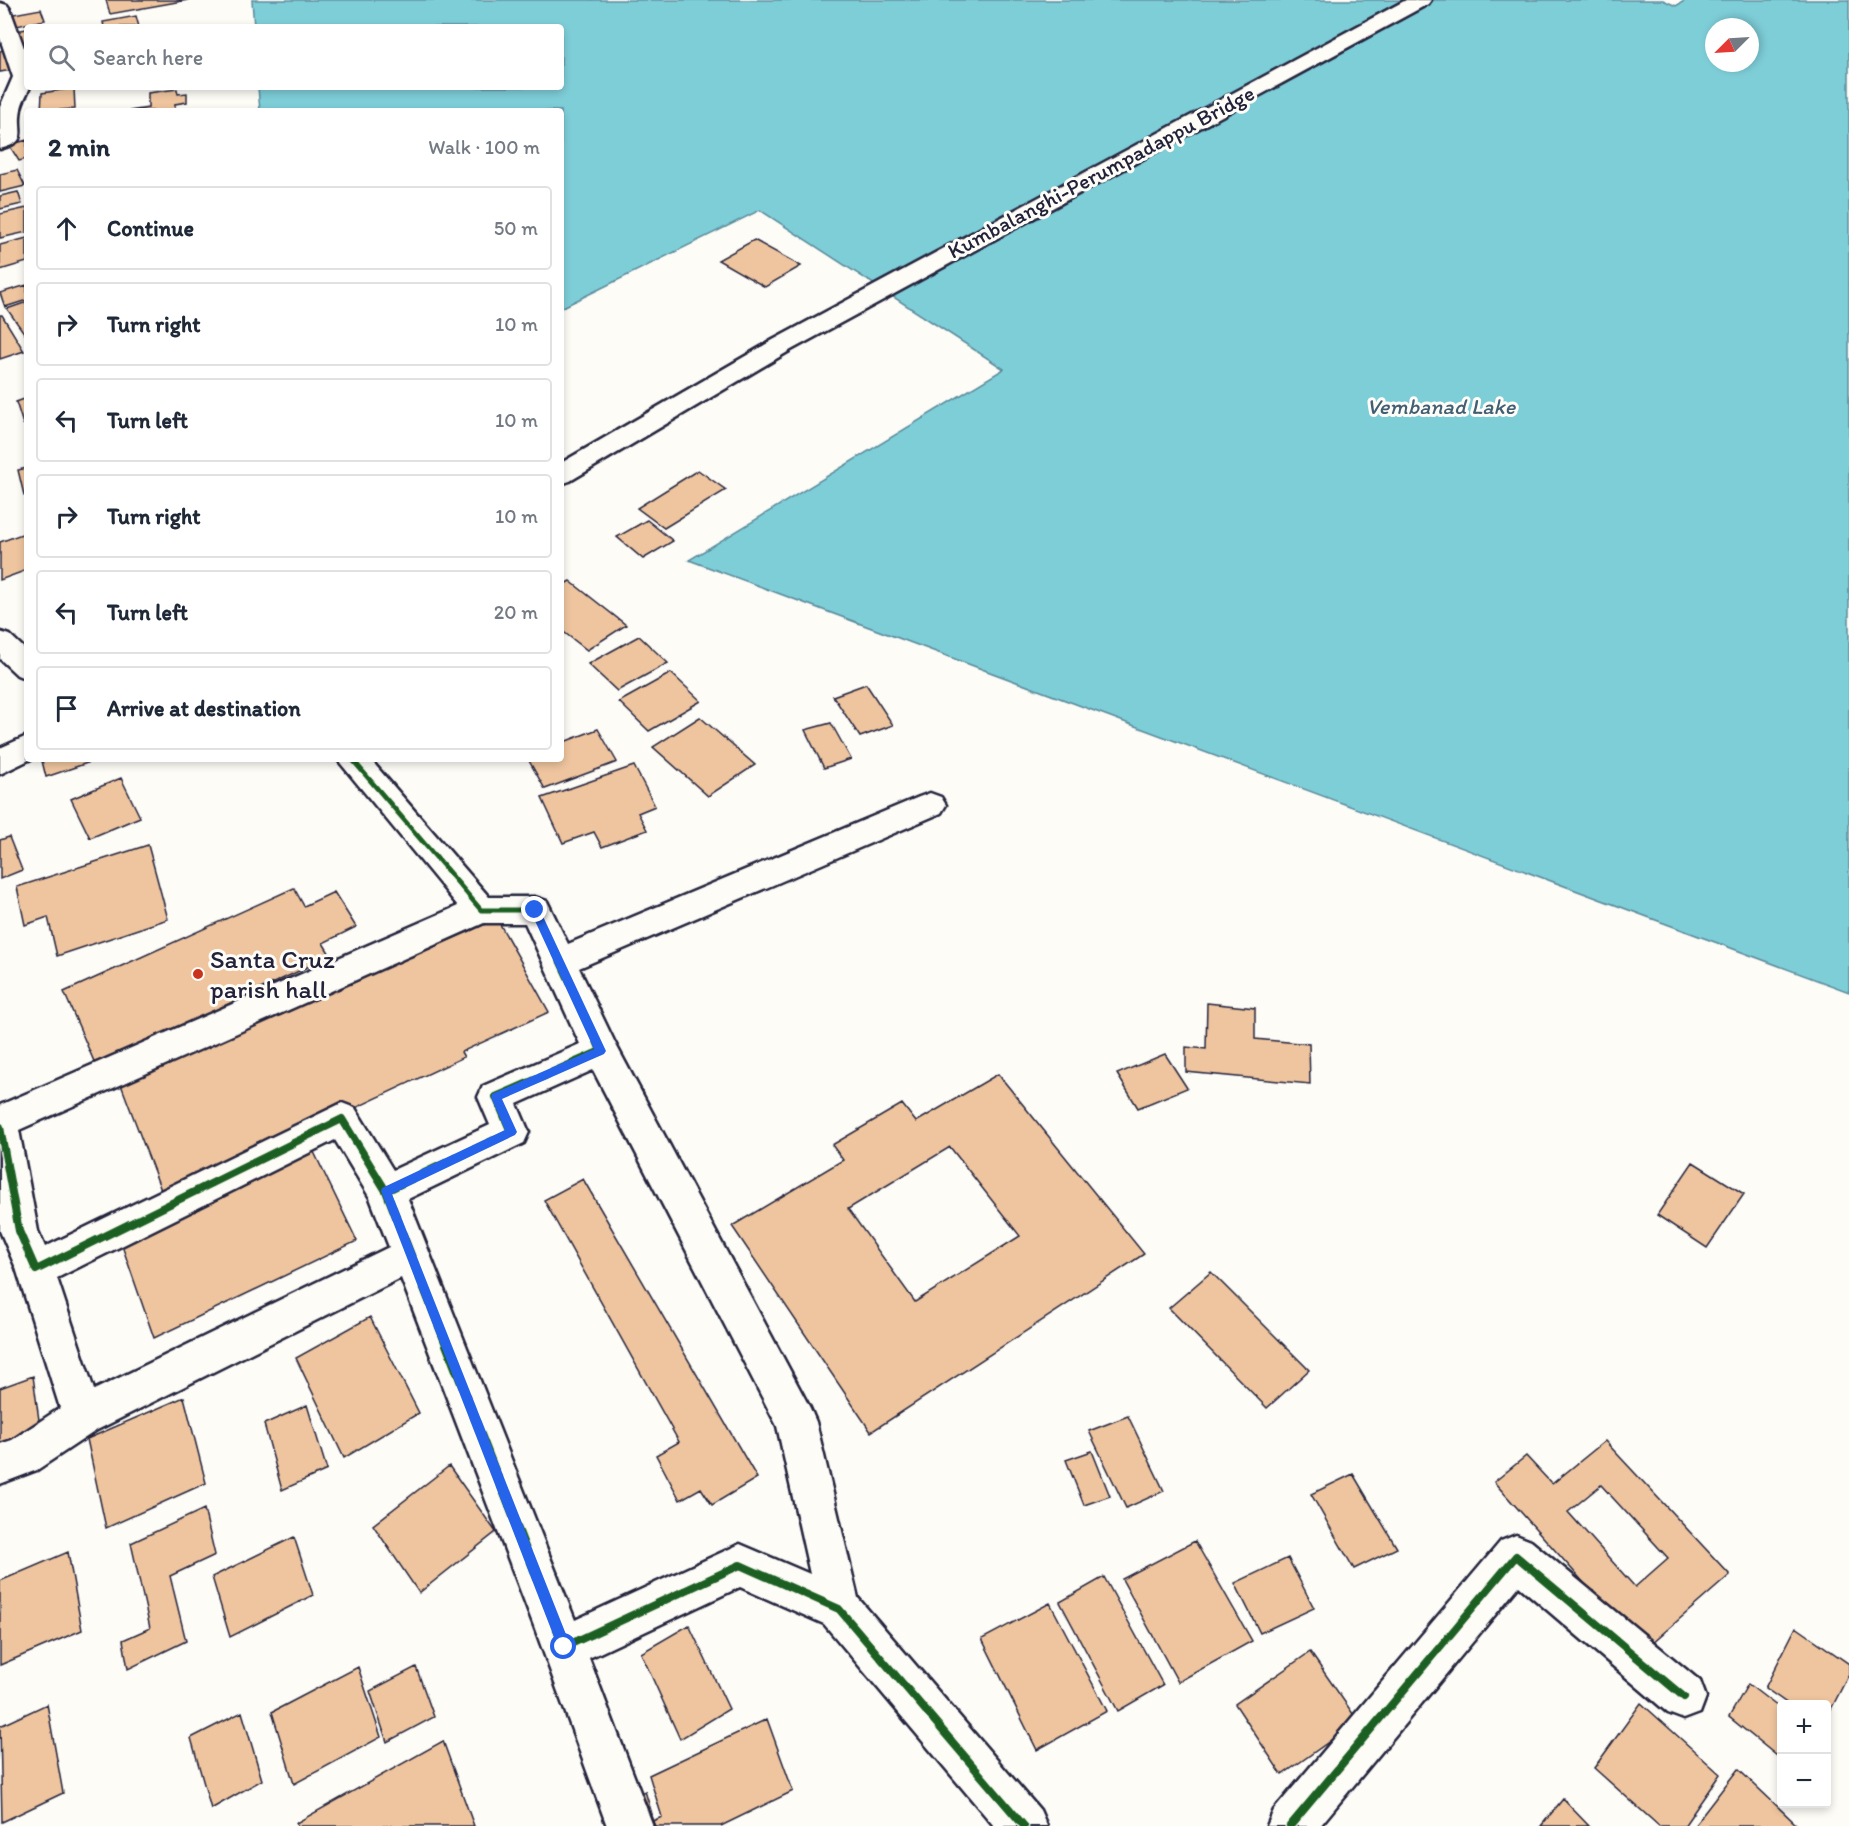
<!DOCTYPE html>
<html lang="en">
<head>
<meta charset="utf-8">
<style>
  body { margin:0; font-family:Itim,sans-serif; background:#f6f6f7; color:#1f2937 }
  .controls { position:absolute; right:18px; bottom:18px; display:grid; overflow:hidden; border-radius:6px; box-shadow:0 3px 9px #0003 }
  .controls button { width:54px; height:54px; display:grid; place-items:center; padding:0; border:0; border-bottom:2px solid #e0e1e3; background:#fff; color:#1f2937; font:30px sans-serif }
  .compass { position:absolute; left:1705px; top:18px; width:54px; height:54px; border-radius:50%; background:#fff; box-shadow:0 3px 9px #0003; rotate:246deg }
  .stop { position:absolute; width:18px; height:18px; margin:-14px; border:4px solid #2563eb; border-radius:50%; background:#fff }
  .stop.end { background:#2563eb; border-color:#fff; box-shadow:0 2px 6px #0008 }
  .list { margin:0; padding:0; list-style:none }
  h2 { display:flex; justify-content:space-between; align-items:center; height:78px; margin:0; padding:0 24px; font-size:26px }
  h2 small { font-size:20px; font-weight:400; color:#747a83 }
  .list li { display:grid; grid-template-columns:39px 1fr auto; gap:18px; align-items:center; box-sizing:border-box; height:84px; margin:0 12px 12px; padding:0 12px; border:2px solid #e0e1e3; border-radius:6px }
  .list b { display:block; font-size:22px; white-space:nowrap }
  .list em { font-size:20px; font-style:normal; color:#747a83 }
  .icon { flex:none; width:33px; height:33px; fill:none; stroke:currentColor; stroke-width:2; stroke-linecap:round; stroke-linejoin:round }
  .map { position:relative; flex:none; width:1849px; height:1826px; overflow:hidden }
  .search { position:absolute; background:#fff; box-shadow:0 3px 9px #0003; left:24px; top:24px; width:540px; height:66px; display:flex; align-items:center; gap:15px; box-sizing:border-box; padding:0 21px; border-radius:6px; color:#747a83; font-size:22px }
  .panel { position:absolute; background:#fff; box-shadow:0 3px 9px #0003; left:24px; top:108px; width:540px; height:654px; border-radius:6px }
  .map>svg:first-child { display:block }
  .water { fill:#7eced8; stroke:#598999; stroke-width:1.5; fill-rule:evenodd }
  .building { fill:#efc59f; stroke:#22223b; stroke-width:1.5; fill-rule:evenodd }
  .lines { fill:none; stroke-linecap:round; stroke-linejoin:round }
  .street-casing { stroke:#22223b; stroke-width:5 }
  .secondary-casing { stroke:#22223b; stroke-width:5 }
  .street { fill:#fdfcf7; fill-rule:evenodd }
  .secondary { fill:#fdfcf7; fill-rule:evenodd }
  .cycleway-far1-casing { stroke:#fdfcf7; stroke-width:9 }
  .cycleway-casing { stroke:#fdfcf7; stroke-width:11 }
  .cycleway-far1 { stroke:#1b5e20; stroke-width:5 }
  .cycleway { stroke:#1b5e20; stroke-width:8 }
  .route { fill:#2563eb }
  .poi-dot { fill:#c8321e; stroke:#fdfcf7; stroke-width:2 }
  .labels { text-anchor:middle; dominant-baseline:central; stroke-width:6; stroke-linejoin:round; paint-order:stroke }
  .far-street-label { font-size:22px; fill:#22223b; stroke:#fdfcf7 }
  .far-water-label { font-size:22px; font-style:italic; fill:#425e72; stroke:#fdfcf7 }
  .poi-label { font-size:26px; fill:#22223b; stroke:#fdfcf7; text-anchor:start }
</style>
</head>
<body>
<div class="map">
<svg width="1849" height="1826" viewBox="0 0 1849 1826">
  <rect width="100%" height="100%" fill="#fdfcf7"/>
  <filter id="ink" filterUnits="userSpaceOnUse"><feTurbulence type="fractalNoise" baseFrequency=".0167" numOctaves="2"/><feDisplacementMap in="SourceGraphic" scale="12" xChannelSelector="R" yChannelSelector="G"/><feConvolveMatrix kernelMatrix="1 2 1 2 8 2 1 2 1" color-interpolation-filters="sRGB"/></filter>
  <g filter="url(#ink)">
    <path class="water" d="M252,0h1411l13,6 10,-6h163v992l-1160,-432 315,-191 -244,-159 -199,98v-197h-301l-2,-24h303v-60h-307zM1714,27h36v36h-36z"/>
    <path class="building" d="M106,0h82l-78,14z
      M41,9l4,11 -33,7 -4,-12z
      M136,16l3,11h-35l-1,-5z
      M27,29v15l-9,2 -3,-15z
      M6,49l6,21 -12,2v-21z
      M74,88l1,21 -34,2 1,-18z
      M177,89l1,5 9,-1v9l-12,2v7h-46l19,-3v-15z
      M27,140v19l-8,2 -10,-16z
      M17,170l8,16 -25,6v-18z
      M18,192l4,12 -22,5v-13z
      M27,208v24l-27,6v-24z
      M27,238v24l-27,8v-25z
      M754,240l47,26 -36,21 -47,-27z
      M27,285v15l-22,7 -5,-14z
      M27,302v35l-20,-28z
      M0,315h2l22,36 -24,8z
      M27,398v25l-4,1 -7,-22z
      M27,468v26l-3,1 -6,-25z
      M698,470l28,20 -62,38 -27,-20z
      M647,520l26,21 -30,18 -26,-22z
      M27,532v38l-27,10v-38z
      M570,581l56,44 -39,25 -26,-20v-44z
      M639,636l29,27 -51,28 -29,-27z
      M671,673l30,28 -52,30 -30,-29z
      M866,684l27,41 -33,12 -27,-41z
      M700,717l55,48 -47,31 -55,-49z
      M831,723l20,36 -27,9 -19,-38z
      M598,729l19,33 -72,27 -17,-30h33v-16z
      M48,759h51l-53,18 -4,-16z
      M634,766l21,40 -17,7 9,17 -45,17 -8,-15 -31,11 -21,-45z
      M121,778l19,39 -50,21 -19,-39z
      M9,837l13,33 -22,9v-39z
      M148,845l20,74 -111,37 -9,-39 -23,8 -8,-38z
      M294,888l10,18 30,-14 22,35 -33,16 8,13 -235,110 -32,-74z
      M497,919l52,93 -88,40 3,5 -300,141 -44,-116 289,-128 2,3z
      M1207,1003l48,5v31l54,5 1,40 -124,-12v-25l20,2z
      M1165,1054l22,34 -49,20 -21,-34z
      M998,1074l146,180 -273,178 -139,-206 111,-66 -11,-15 70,-41 14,18zM950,1147l70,89 -105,66 -67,-93z
      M313,1150l44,91 -203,97 -35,-101z
      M1693,1162l51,32 -37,54 -50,-33z
      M583,1179l174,299 -45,27 -11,-17 -21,12 -24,-45 23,-13 -135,-242z
      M1211,1272l98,98 -42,38 -98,-100z
      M370,1317l49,96 -75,45 -48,-100z
      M33,1376l8,59 -41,16v-63z
      M184,1397l22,86 -100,45 -19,-89z
      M307,1405l20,65 -45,20 -18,-66z
      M1128,1416l36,75 -38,17 -37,-77z
      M1605,1441l125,134 -86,75 -150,-168 32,-26 26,28zM1601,1485l67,73 -33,29 -67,-75z
      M1092,1451l18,45 -26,9 -18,-45z
      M449,1466l47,66 -77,61 -46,-68z
      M1353,1474l44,74 -43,21 -43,-75z
      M204,1509l11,46 -45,21 16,65 -58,28 -5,-29 27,-12 -19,-85z
      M294,1537l19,58 -83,42 -18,-60z
      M1195,1541l57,100 -74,41 -56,-103z
      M68,1552l14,78 -82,35v-84z
      M1288,1558l26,50 -54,25 -25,-50z
      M1104,1577l59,108 -45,26 -58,-109z
      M1050,1603l57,108 -70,39 -55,-111z
      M689,1625l40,84 -49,30 -39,-86z
      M1796,1627l53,37v10l-23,45v-15h-38l-23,-16z
      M1310,1652l48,69 -76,54 -47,-71z
      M358,1667l23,70 -87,47 -22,-72z
      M416,1667l18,50 -47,25 -17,-51z
      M1748,1684l34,26v50l-53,-43z
      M1641,1703l79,71 -36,52h-25l-65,-58z
      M47,1704l16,89 -61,29 -2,-96z
      M242,1712l20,68 -51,29 -20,-71z
      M767,1719l26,72 -72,35h-69l-2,-4 12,-5 -13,-42z
      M443,1741l31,85h-177l-1,-3z
      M1738,1769l60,57h-104z
      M645,1791l7,23 -15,8 -8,-24z
      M1563,1799l26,27h-48z"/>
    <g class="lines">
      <g class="street-casing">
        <path id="street" d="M0,3l7,2 3,4 17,47v31h3c-3,7 -8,15 -9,22 -5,24 10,32 -21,40v-42l13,-30 -13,-39z
          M0,632l10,3 17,16v28l-10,-4 -17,-16z
          M337,759h33l119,138h46l12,4 21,43 351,-147 11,-4 11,4 5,8 -5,8 -362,155 36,75 195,365 6,14 42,176 182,212 7,16h-53l-170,-202 -84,-37 -151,71 64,168h-46l-73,-200 -133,-348 -304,152 -60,40 -37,14v-40l12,-4 48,-32 -44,-140 -16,-37v-126l458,-199zM484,923h41l55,121 -97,42 -5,11 12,28 -97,45 -38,-62 -13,-5 -297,144 -7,-16 -19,-101zM593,1070l184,356 33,148 -70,-30 -165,76 -167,-421 116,-56 5,-11 -12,-28zM335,1140l35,58 19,49 -295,143 -37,-112z
          M1516,1535l15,6 169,140 6,16 -6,16 -16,6 -16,-6 -149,-127 -199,240h-53l7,-16 227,-269z"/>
      </g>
      <g class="secondary-casing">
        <path id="secondary" d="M1406,0h25l-3,4 -637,346 -221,131 -9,3v-21l212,-123z
          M27,736v23h4l-31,15v-26z"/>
      </g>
      <use href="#street" class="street"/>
      <use href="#secondary" class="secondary"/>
      <g class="cycleway-far1-casing">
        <path id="cycleway-far1" d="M352,759l129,151h54l62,133"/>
      </g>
      <g class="cycleway-casing">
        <path id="cycleway" d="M597,1041l4,10 -105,46 15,35 -125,59 178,456 176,-82 99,44 185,217
          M0,1127l19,104 17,39 306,-151 44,72
          M1290,1826l226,-270 168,141"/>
      </g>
      <use href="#cycleway-far1" class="cycleway-far1"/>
      <use href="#cycleway" class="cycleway"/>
    </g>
  </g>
  <path class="route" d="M535,906l5,4 66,141 -2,3 -102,45 15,33 -2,3 -123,59 179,453 -2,5 -5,2 -4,-2 -2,-5 -177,-456 1,-3 123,-58 -14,-33 1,-3 102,-45 -64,-139z"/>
  <circle class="poi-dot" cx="198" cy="974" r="6"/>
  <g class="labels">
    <g class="far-street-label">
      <text transform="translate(1101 172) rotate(-28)">Kumbalanghi-Perumpadappu Bridge</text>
    </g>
    <g class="far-water-label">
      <text x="1441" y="406">Vembanad Lake</text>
    </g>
    <g class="poi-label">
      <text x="210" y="959">Santa Cruz<tspan x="210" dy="30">parish hall</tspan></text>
    </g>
  </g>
</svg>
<div class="controls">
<button>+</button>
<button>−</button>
</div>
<svg class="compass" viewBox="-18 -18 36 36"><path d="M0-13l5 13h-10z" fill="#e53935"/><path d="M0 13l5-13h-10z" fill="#747a83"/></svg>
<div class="stop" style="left:564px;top:1647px"></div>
<div class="stop end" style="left:535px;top:910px"></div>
<div class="search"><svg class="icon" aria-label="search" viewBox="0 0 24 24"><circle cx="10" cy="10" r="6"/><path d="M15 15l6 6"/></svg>Search here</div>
<section class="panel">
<h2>2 min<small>Walk · 100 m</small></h2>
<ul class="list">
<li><svg class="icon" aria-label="ahead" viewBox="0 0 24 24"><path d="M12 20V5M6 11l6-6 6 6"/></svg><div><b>Continue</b></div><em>50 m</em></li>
<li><svg class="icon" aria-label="right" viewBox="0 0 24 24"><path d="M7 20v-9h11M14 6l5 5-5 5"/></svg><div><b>Turn right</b></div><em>10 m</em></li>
<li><svg class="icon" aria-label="left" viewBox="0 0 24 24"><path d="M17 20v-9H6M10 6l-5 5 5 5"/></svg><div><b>Turn left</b></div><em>10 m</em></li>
<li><svg class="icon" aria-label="right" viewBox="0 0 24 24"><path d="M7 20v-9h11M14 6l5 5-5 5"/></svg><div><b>Turn right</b></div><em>10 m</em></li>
<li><svg class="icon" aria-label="left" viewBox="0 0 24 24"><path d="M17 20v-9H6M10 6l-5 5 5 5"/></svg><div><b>Turn left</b></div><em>20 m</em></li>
<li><svg class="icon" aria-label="arrive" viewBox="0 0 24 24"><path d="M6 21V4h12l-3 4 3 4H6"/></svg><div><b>Arrive at destination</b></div></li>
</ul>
</section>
</div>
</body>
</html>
